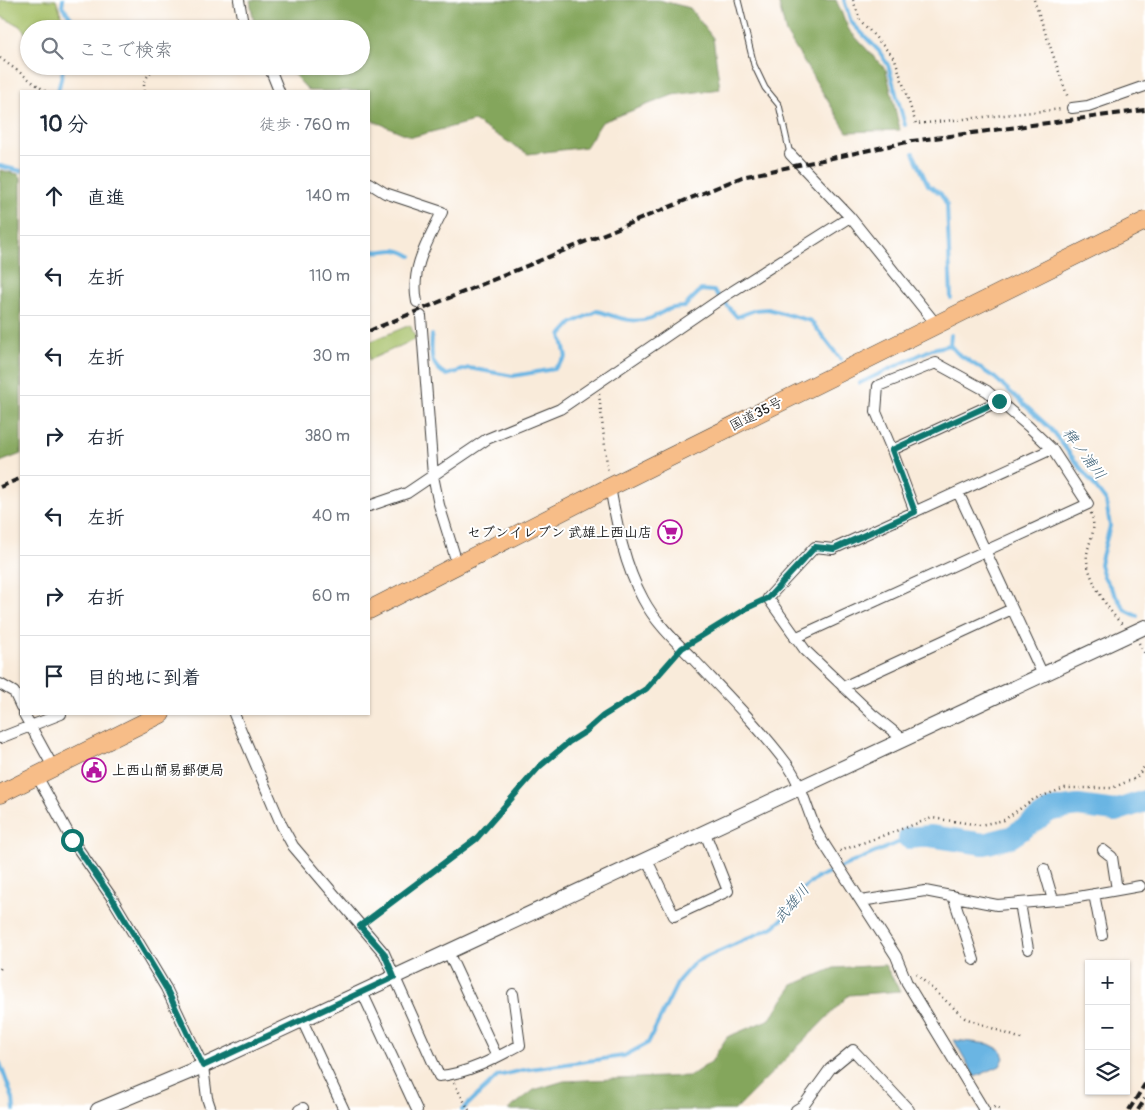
<!DOCTYPE html>
<html lang="ja">
<head>
<meta charset="utf-8">
<style>
  body { margin:0; font-family:Pangolin,"Klee One",sans-serif; background:#f6f6f7; color:#1f2937 }
  .controls { position:absolute; right:15px; bottom:15px; display:grid; overflow:hidden; border-radius:0px; box-shadow:0 1px 4px #0004 }
  .controls button { width:45px; height:45px; display:grid; place-items:center; padding:0; border:0; border-bottom:1px solid #e0e1e3; background:#fff; color:#1f2937; font:25px sans-serif }
  .stop { position:absolute; width:15px; height:15px; margin:-11px; border:4px solid #0f766e; border-radius:50%; background:#fff }
  .stop.end { background:#0f766e; border-color:#fff; box-shadow:0 1px 5px #0008 }
  .list { margin:0; padding:0; list-style:none }
  h2 { display:flex; justify-content:space-between; align-items:center; height:65px; margin:0; padding:0 20px; font-size:21px }
  h2 small { font-size:16px; font-weight:400; color:#747a83 }
  .list li { display:grid; grid-template-columns:32px 1fr auto; gap:15px; align-items:center; box-sizing:border-box; height:80px; padding:0 20px; border-top:1px solid #e0e1e3 }
  .list b { display:block; font-size:19px; white-space:nowrap }
  .list em { font-size:16px; font-style:normal; color:#747a83 }
  .icon { flex:none; width:28px; height:28px; fill:none; stroke:currentColor; stroke-width:2; stroke-linecap:round; stroke-linejoin:round }
  .map { position:relative; flex:none; width:1145px; height:1110px; overflow:hidden }
  .search { position:absolute; background:#fff; box-shadow:0 1px 4px #0004; left:20px; top:20px; width:350px; height:55px; display:flex; align-items:center; gap:12px; box-sizing:border-box; padding:0 18px; border-radius:28px; color:#747a83; font-size:19px }
  .panel { position:absolute; background:#fff; box-shadow:0 1px 4px #0004; left:20px; top:90px; width:350px; height:625px; border-radius:0px }
  .map>svg:first-child { display:block }
  .green { fill:#a5bf66; stroke:#606e41 }
  .forest { fill:#84a65b; stroke:#50613c }
  .water { fill:#6ab5e3; stroke:#436880 }
  .lines { fill:none; stroke-linecap:round; stroke-linejoin:round }
  .stream { stroke:#6ab5e3; stroke-width:4 }
  .river { stroke:#6ab5e3; stroke-width:22 }
  .service-casing { stroke:#3d3b38; stroke-width:7 }
  .minor-casing { stroke:#3d3b38; stroke-width:12 }
  .tertiary-casing { stroke:#3d3b38; stroke-width:16 }
  .trunk-casing { stroke:#3d3b38; stroke-width:19 }
  .path { stroke:#3d3b38; stroke-width:2.5; stroke-dasharray:1 4; stroke-linecap:butt }
  .service { stroke:#fff; stroke-width:5 }
  .minor { stroke:#fff; stroke-width:10 }
  .tertiary { stroke:#fff; stroke-width:14 }
  .trunk { stroke:#f7bd88; stroke-width:18 }
  .rail { stroke:#1c1c1c; stroke-width:4; stroke-dasharray:8 4; stroke-linecap:butt }
  .route { stroke:#0f766e; stroke-width:6 }
  .labels { text-anchor:middle; dominant-baseline:central; stroke-width:4; stroke-linejoin:round; paint-order:stroke }
  .street-label { font-size:14px; fill:#1c1c1c; stroke:#fff }
  .poi-label { font-size:14px; font-weight:bold; fill:#1c1c1c; stroke:#fff; text-anchor:end }
  .water-label { font-size:15px; font-style:italic; fill:#3f6176; stroke:#fff }
</style>
</head>
<body>
<div class="map">
<svg width="1145" height="1110" viewBox="0 0 1145 1110">
  <rect width="100%" height="100%" fill="#fff"/>
  <filter id="ink" filterUnits="userSpaceOnUse"><feTurbulence type="fractalNoise" baseFrequency=".02" numOctaves="2"/><feDisplacementMap in="SourceGraphic" scale="10" xChannelSelector="R" yChannelSelector="G"/><feConvolveMatrix kernelMatrix="1 2 1 2 8 2 1 2 1" color-interpolation-filters="sRGB"/></filter>
  <filter id="wash" filterUnits="userSpaceOnUse"><feTurbulence type="fractalNoise" baseFrequency=".0096" numOctaves="4" result="noise"/><feDisplacementMap in="SourceGraphic" scale="20" xChannelSelector="R" yChannelSelector="G"/><feGaussianBlur stdDeviation="1.12" result="paint"/><feColorMatrix in="noise" values="0 0 0 0 0 0 0 0 0 0 0 0 0 0 0 0 0 1.4 0 .05"/><feComposite in="paint" operator="in"/></filter>
  <g filter="url(#wash)">
    <rect width="100%" height="100%" fill="#f9ebda"/>
    <path class="green" d="M0,0h56l10,29h-37v12l-7,-14 -22,-11z
      M410,325l6,14 -47,21v-18z"/>
    <path class="forest" d="M250,0h409l31,8 23,30 7,51 -47,6 -71,27 -16,25 -58,7 -54,-33 -62,16 -43,-18v-28h-60l-23,-25h75v-37h-106z
      M778,0h58l13,30 37,40 14,60 -53,2 -61,-99z
      M0,170l18,4 3,3v277l-21,8z
      M885,965l15,26 -51,4 -114,115h-227l26,-20 30,-9 126,-5 21,-14 16,-25 43,-18 23,-34 41,-17z"/>
    <path class="water" d="M954,1040l35,4 12,6 3,8 -4,8 -25,11z"/>
    <g class="lines">
      <path class="stream" d="M63,0l-1,6 10,13 1,10
        M844,0l7,22 28,29 9,14 17,60
        M58,91l6,-25
        M913,153l15,32 13,9 6,11 4,93
        M0,166l21,5
        M369,250c17,6 22,-7 42,6
        M432,335c-1,18 -3,31 15,40l22,-7 44,8 41,-7 12,-12 -5,-22 11,-12 25,-12c17,5 37,14 54,7 15,-7 14,-10 33,-11l17,-17 13,1 23,26 18,-7 13,-1 43,12 30,39
        M951,335l-1,10 7,8 38,25 55,50 56,73 4,25 -10,38 4,13 21,33 12,6
        M860,383l72,-34 18,-4
        M0,1063l13,36 1,11
        M462,1110l36,-34 25,-6 101,-14 24,-13 31,-63 16,-18 78,-35 13,-11 13,-24 17,-14 93,-40"/>
      <path class="river" d="M909,838l21,-2 54,8 27,-7 40,-27 27,-4 37,5 30,-10"/>
    </g>
  </g>
  <g filter="url(#ink)">
    <g class="lines">
      <g class="service-casing">
        <path id="service" d="M738,0l16,65 11,23 14,17 11,49"/>
      </g>
      <g class="minor-casing">
        <path id="minor" d="M239,0l5,29
          M269,66l10,25
          M1072,108l16,-2 57,-20
          M790,154l60,63 86,107
          M369,183l16,10 57,19c-14,29 -32,56 -25,90
          M421,316l12,160 6,29 19,61
          M610,487c7,38 14,77 33,112 12,23 32,42 51,61 32,34 65,67 93,104 16,22 20,49 32,72l77,120 11,27 77,127
          M958,492l85,183
          M369,506l38,-13 80,-54 73,-30 165,-113 125,-79
          M915,512l-23,-62 107,-49
          M795,638l293,-134 -36,-55 -24,-23 -41,-35 -51,-28 -58,23 -2,26 16,38
          M0,684l14,8 7,15
          M843,687l169,-78
          M24,714l29,53
          M234,714l48,112 11,20 91,107 55,123c28,-2 57,-18 81,-31l-7,-51
          M0,738l61,-24
          M904,740l-31,-25 -68,-65 -37,-52 47,-51 18,2 219,-100
          M37,776l35,64 40,58 54,90 37,78 4,32 4,12
          M1103,850l9,7 5,33
          M647,860l27,56 54,-25 -23,-58
          M1044,869l9,31
          M1094,894l8,41
          M953,896l21,64
          M861,901l64,-10 72,14 70,-6 73,-13
          M1020,903l8,46
          M448,952l49,105
          M362,992l55,118
          M302,1020l42,90
          M299,1110l4,-2
          M796,1110l8,-5 26,-36 23,-19 56,60"/>
      </g>
      <g class="tertiary-casing">
        <path id="tertiary" d="M98,1110l105,-44 942,-439"/>
      </g>
      <g class="trunk-casing">
        <path id="trunk" d="M369,610l241,-123 535,-266
          M0,794l161,-80"/>
      </g>
      <path class="path" d="M853,0l7,20 35,39 21,65 146,-15
        M1034,0l34,98
        M0,58l45,33
        M144,91v-10l11,-15
        M599,394l9,79
        M1091,513c6,18 -1,24 -4,41 -3,18 22,59 36,71
        M691,642l68,-40
        M1139,643l6,11
        M840,851l92,-33 48,7 24,-5 30,-21 31,-11h47l24,-10 9,-12
        M369,919l106,-80 64,-72 64,-51 43,-27 30,-34
        M0,969l2,-3
        M916,974l49,44 59,22
        M454,1083l15,27
        M994,1107l9,3"/>
      <use href="#service" class="service"/>
      <use href="#minor" class="minor"/>
      <use href="#tertiary" class="tertiary"/>
      <use href="#trunk" class="trunk"/>
      <path class="rail" d="M369,331l373,-154 170,-36 233,-31
        M0,487l21,-9
        M1129,1110l16,-26
        M1138,1110l7,-11"/>
    </g>
  </g>
  <g class="lines" filter="url(#ink)">
    <path class="route" d="M72,840l40,58 54,90 37,78 191,-89 -10,-24 -24,-27 116,-87 63,-72 30,-25 16,-10 18,-16 43,-27 36,-41 65,-40 21,-10 47,-51 19,2 81,-37 -23,-62 107,-49"/>
  </g>
  <defs>
    <g id="supermarket-ring" transform="scale(1.25)"><circle r="9.5" fill="#fff" stroke="#b5179e" stroke-width="1.5"/><path d="M-6-5.5h2.5l.6 2H6L4.5 2H-2.5L-4.4-4H-6ZM-1.5 3.2a1.3 1.3 0 1 0 .1 0ZM3 3.2a1.3 1.3 0 1 0 .1 0Z" fill="#b5179e"/></g>
    <g id="civic-ring" transform="scale(1.25)"><circle r="9.5" fill="#fff" stroke="#b5179e" stroke-width="1.5"/><path d="M-.6-6.5H3V-4.5H.6V-3L4-1V1h2V6H-6V1h2V-1L-.6-3ZM-1.2 2.5V6h2.4V2.5Z" fill="#b5179e"/></g>
  </defs>
  <g fill-rule="evenodd">
    <use href="#supermarket-ring" x="670" y="532"/>
    <use href="#civic-ring" x="94" y="770"/>
  </g>
  <g class="labels">
    <g class="street-label">
      <text transform="translate(756 414) rotate(-27)">国道35号</text>
    </g>
    <g class="poi-label">
      <text x="652" y="532">セブンイレブン 武雄上西山店</text>
      <text x="112" y="770" text-anchor="start">上西山簡易郵便局</text>
    </g>
    <g class="water-label">
      <text transform="translate(1084 454) rotate(53)">稗ノ浦川</text>
      <text transform="translate(792 904) rotate(-49)">武雄川</text>
    </g>
  </g>
</svg>
<div class="controls">
<button>+</button>
<button>−</button>
<button><svg class="icon" aria-label="layers" viewBox="0 0 24 24"><path d="M12 4l9 5-9 5-9-5zM3 14l9 5 9-5"/></svg></button>
</div>
<div class="stop" style="left:72px;top:840px"></div>
<div class="stop end" style="left:999px;top:401px"></div>
<div class="search"><svg class="icon" aria-label="search" viewBox="0 0 24 24"><circle cx="10" cy="10" r="6"/><path d="M15 15l6 6"/></svg>ここで検索</div>
<section class="panel">
<h2>10 分<small>徒歩 · 760 m</small></h2>
<ul class="list">
<li><svg class="icon" aria-label="ahead" viewBox="0 0 24 24"><path d="M12 20V5M6 11l6-6 6 6"/></svg><div><b>直進</b></div><em>140 m</em></li>
<li><svg class="icon" aria-label="left" viewBox="0 0 24 24"><path d="M17 20v-9H6M10 6l-5 5 5 5"/></svg><div><b>左折</b></div><em>110 m</em></li>
<li><svg class="icon" aria-label="left" viewBox="0 0 24 24"><path d="M17 20v-9H6M10 6l-5 5 5 5"/></svg><div><b>左折</b></div><em>30 m</em></li>
<li><svg class="icon" aria-label="right" viewBox="0 0 24 24"><path d="M7 20v-9h11M14 6l5 5-5 5"/></svg><div><b>右折</b></div><em>380 m</em></li>
<li><svg class="icon" aria-label="left" viewBox="0 0 24 24"><path d="M17 20v-9H6M10 6l-5 5 5 5"/></svg><div><b>左折</b></div><em>40 m</em></li>
<li><svg class="icon" aria-label="right" viewBox="0 0 24 24"><path d="M7 20v-9h11M14 6l5 5-5 5"/></svg><div><b>右折</b></div><em>60 m</em></li>
<li><svg class="icon" aria-label="arrive" viewBox="0 0 24 24"><path d="M6 21V4h12l-3 4 3 4H6"/></svg><div><b>目的地に到着</b></div></li>
</ul>
</section>
</div>
</body>
</html>
